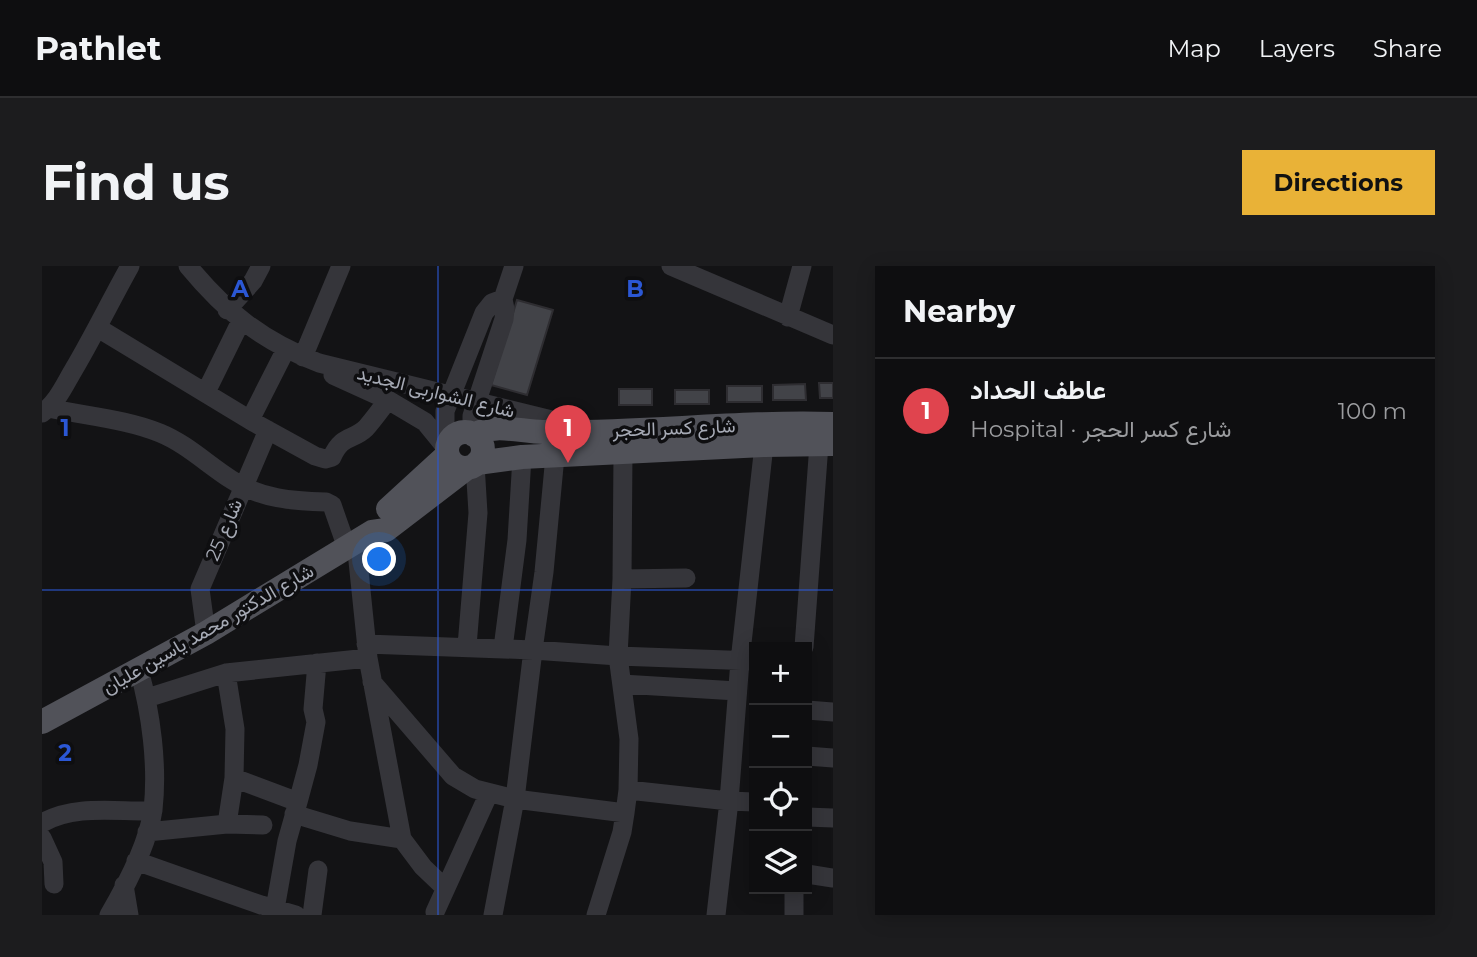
<!DOCTYPE html>
<html lang="en">
<head>
<meta charset="utf-8">
<style>
  body { margin:0; font-family:Montserrat,Vazirmatn,sans-serif; background:#1c1c1e; color:#f1f3f6 }
  .controls { position:absolute; right:21px; bottom:21px; display:grid; overflow:hidden; border-radius:0px; box-shadow:0 4px 18px #0003 }
  .controls button { width:63px; height:63px; display:grid; place-items:center; padding:0; border:0; border-bottom:2px solid #2e2e30; background:#0e0e10; color:#f1f3f6; font:35px sans-serif }
  .you { position:absolute; left:338px; top:294px; width:24px; height:24px; margin:-18px; border:5px solid #fff; border-radius:50%; background:#1a73e8; box-shadow:0 0 0 10px #1a73e833 }
  .badge { display:grid; place-items:center; width:46px; height:46px; border-radius:50%; background:#e9b237; color:#fff; font-size:23px; font-weight:700 }
  .pin { position:absolute; translate:-50% -58px; filter:drop-shadow(0 2px 4px #0008) }
  .pin::after { content:''; position:absolute; top:37px; width:24px; height:21px; background:inherit; clip-path:polygon(0 0,100% 0,50% 100%) }
  .list { margin:0; padding:0; list-style:none }
  h2 { display:flex; justify-content:space-between; align-items:center; height:91px; margin:0; padding:0 28px; font-size:30px }
  h2 small { font-size:23px; font-weight:400; color:#9b9c9f }
  .list li { display:grid; grid-template-columns:46px 1fr auto; gap:21px; align-items:center; box-sizing:border-box; height:105px; padding:0 28px; border-top:2px solid #2e2e30 }
  .list b { display:block; font-size:26px; white-space:nowrap }
  .list p { margin:0; font-size:23px; white-space:nowrap; color:#9b9c9f }
  .list em { font-size:23px; font-style:normal; color:#9b9c9f }
  .icon { flex:none; width:38px; height:38px; fill:none; stroke:currentColor; stroke-width:2; stroke-linecap:round; stroke-linejoin:round }
  .map { position:relative; flex:none; width:791px; height:649px; overflow:hidden; border-radius:0px }
  header { display:flex; align-items:center; gap:42px; box-sizing:border-box; height:98px; padding:0 35px; background:#0e0e10; border-bottom:2px solid #2e2e30 }
  header strong { font-size:33px }
  nav { display:flex; gap:38px; margin-inline-start:auto; font-size:24px }
  .intro { display:flex; align-items:center; justify-content:space-between; box-sizing:border-box; height:168px; padding:0 42px }
  h1 { margin:0; font-size:49px }
  .button { padding:18px 32px; border-radius:0px; background:#e9b237; color:#111; font-size:24px; font-weight:700 }
  main { display:flex; gap:42px; padding:0 42px }
  aside { flex:1; background:#0e0e10; border-radius:0px; box-shadow:0 4px 18px #0003 }
  .map>svg:first-child { display:block }
  .building { fill:#424348; stroke:#2e2d31; stroke-width:2 }
  .lines { fill:none; stroke-linecap:round; stroke-linejoin:round }
  .minor { stroke:#35353a; stroke-width:19 }
  .major { stroke:#515259; stroke-width:24 }
  .grid { fill:none; stroke:#2b57d4; stroke-width:2; stroke-opacity:0.55 }
  .labels { text-anchor:middle; dominant-baseline:central; stroke-width:7; stroke-linejoin:round; paint-order:stroke }
  .street-label { font-size:19px; fill:#a6aab5; stroke:#0e0e10 }
  .grid-label { font-size:23px; text-anchor:middle; font-weight:bold; fill:#2b57d4; stroke:#0e0e10; stroke-width:7; stroke-linejoin:round; paint-order:stroke }
</style>
</head>
<body>
<header>
<strong>Pathlet</strong>
<nav><a>Map</a><a>Layers</a><a>Share</a></nav>
</header>
<div class="intro"><h1>Find us</h1><a class="button">Directions</a></div>
<main>
<div class="map">
<svg width="791" height="649" viewBox="0 0 791 649">
  <rect width="100%" height="100%" fill="#131315"/>
  <path class="building" d="M475,34l36,10 -26,85 -36,-10z
    M777,117h14v15h-13z
    M763,118l1,16h-33v-15z
    M685,120h35v16h-35z
    M577,123h33v16h-33z
    M633,124h34v14h-34z"/>
  <g class="lines">
    <path class="minor" d="M146,0c38,46 74,75 131,97l253,62
      M629,0l162,69
      M185,44l26,-29 8,-15
      M746,51l14,-51
      M56,62l157,95 60,33 10,3 7,-2c10,-23 21,-16 34,-29 8,-9 15,-19 22,-28
      M261,91l38,-91
      M291,109l55,25 37,22 22,27
      M164,126l35,-71
      M7,142c36,8 77,11 111,25 27,11 48,32 72,47 29,19 61,21 94,22l6,3 15,43
      M0,147c15,-10 23,-29 32,-44 20,-34 37,-69 56,-103
      M208,154l36,-71
      M430,168v-18l32,-97 1,-10 -2,-10 11,-33
      M407,175l-4,-12v-18l39,-98 8,-10 11,-4
      M314,276l12,116 34,181 21,28 22,21
      M580,313l64,-1
      M164,367l-6,-44 68,-159
      M324,378l167,6 11,-78 11,-116
      M425,380l11,-133 -3,-49
      M762,381l15,-203
      M461,382l14,-108 5,-83
      M330,416l81,94 22,13 40,10 18,-149 85,6 136,5
      M580,418l115,7
      M105,432l79,-25
      M765,444l26,2
      M765,490l26,2
      M192,512l1,-49 -9,-56 142,-15
      M586,524l101,11 -13,114
      M256,536l10,-37 8,-43 -3,-13 4,-46
      M712,536l-25,-1 11,-140 24,-216
      M252,548l56,17 52,8
      M765,551l26,1
      M0,557c33,-19 74,-11 111,-12
      M185,558l7,-46 64,24 -11,39 -12,68
      M105,566l80,-8 36,1
      M0,572l11,24 1,22
      M94,595l125,44
      M765,608l26,4
      M82,619l5,30
      M220,639l34,10
      M393,646l54,-119
      M67,649c17,-29 39,-72 44,-105 5,-45 -2,-97 -14,-140
      M270,649l6,-45
      M451,649l22,-116 110,14 3,-23 1,-51 -11,-83 4,-77 1,-126
      M554,649l26,-83 3,-19
      M752,649v-26"/>
    <path class="major" d="M405 184a18 18 0 1 1 36 0a18 18 0 1 1-36 0Z
      M432,169c20,-13 47,-3 69,-3 96,2 193,-11 290,-8
      M435,197l45,-6 242,-12 69,-1
      M346,243l59,-54
      M0,456l164,-89 166,-101 14,-2 81,-62"/>
  </g>
  <path class="grid" d="M396,0v649M0,324h791"/>
  <g class="labels">
    <g class="street-label">
      <text transform="translate(394 126) rotate(14)">شارع الشواربى الجديد</text>
      <text transform="translate(632 162) rotate(-2)">شارع كسر الحجر</text>
      <text transform="translate(182 264) rotate(-67)">شارع 25</text>
      <text transform="translate(166 363) rotate(-30)">شارع الدكتور محمد ياسين عليان</text>
    </g>
  </g>
  <g class="grid-label">
    <text x="198" y="31">A</text>
    <text x="593" y="31">B</text>
    <text x="23" y="170">1</text>
    <text x="23" y="495">2</text>
  </g>
</svg>
<div class="controls">
<button>+</button>
<button>−</button>
<button><svg class="icon" aria-label="locate" viewBox="0 0 24 24"><circle cx="12" cy="12" r="6"/><path d="M12 2v4M12 18v4M2 12h4M18 12h4"/></svg></button>
<button><svg class="icon" aria-label="layers" viewBox="0 0 24 24"><path d="M12 4l9 5-9 5-9-5zM3 14l9 5 9-5"/></svg></button>
</div>
<div class="you"></div>
<div class="pin badge" style="left:526px;top:197px;background:#e0444e">1</div>
</div>
<aside>
<h2>Nearby<small></small></h2>
<ul class="list">
<li><span class="badge" style="background:#e0444e">1</span><div><b>عاطف الحداد</b><p>Hospital · شارع كسر الحجر</p></div><em>100 m</em></li>
</ul>
</aside>
</main>
</body>
</html>
